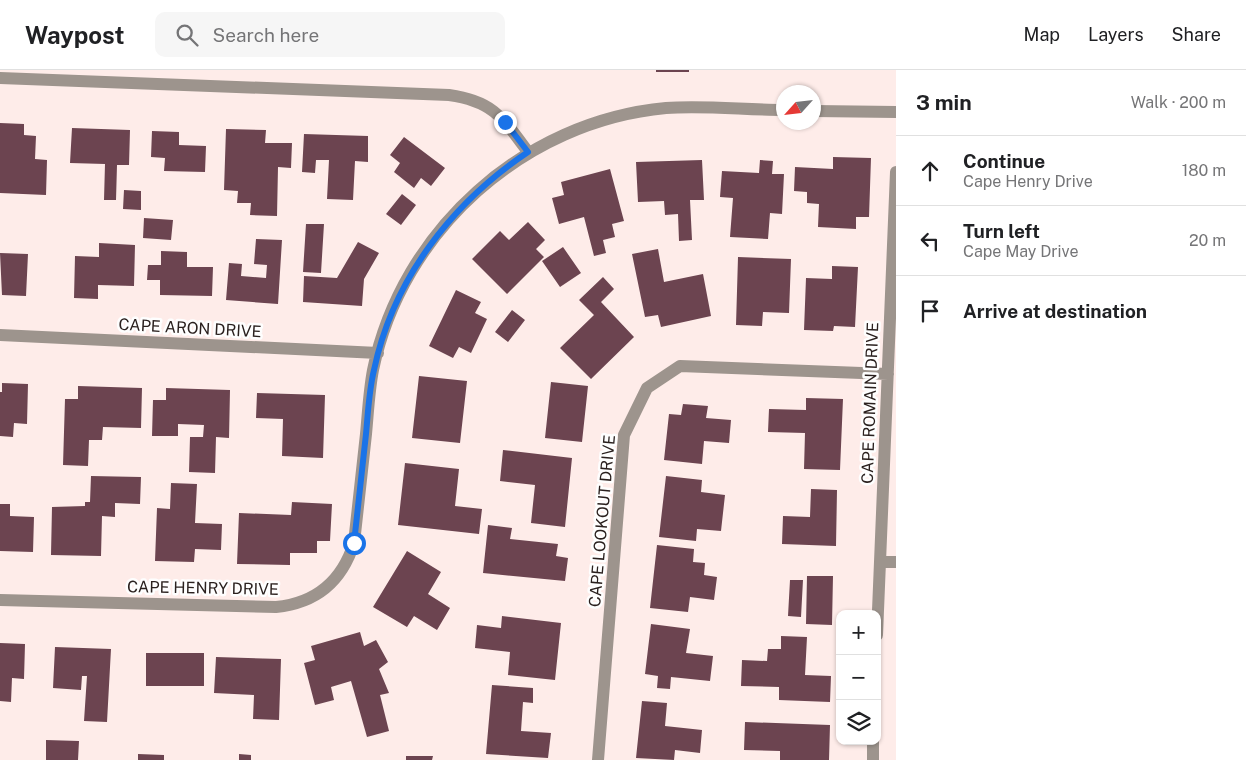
<!DOCTYPE html>
<html lang="en">
<head>
<meta charset="utf-8">
<style>
  body { margin:0; font-family:"Public Sans",sans-serif; background:#f6f6f6; color:#202124 }
  .controls { position:absolute; right:15px; bottom:15px; display:grid; overflow:hidden; border-radius:10px; box-shadow:0 1px 4px #0004 }
  .controls button { width:45px; height:45px; display:grid; place-items:center; padding:0; border:0; border-bottom:1px solid #e0e0e0; background:#fff; color:#202124; font:25px sans-serif }
  .compass { position:absolute; left:776px; top:15px; width:45px; height:45px; border-radius:50%; background:#fff; box-shadow:0 1px 4px #0004; rotate:243deg }
  .stop { position:absolute; width:15px; height:15px; margin:-11px; border:4px solid #1a73e8; border-radius:50%; background:#fff }
  .stop.end { background:#1a73e8; border-color:#fff; box-shadow:0 1px 5px #0008 }
  .list { margin:0; padding:0; list-style:none }
  h2 { display:flex; justify-content:space-between; align-items:center; height:65px; margin:0; padding:0 20px; font-size:21px }
  h2 small { font-size:16px; font-weight:400; color:#757577 }
  .list li { display:grid; grid-template-columns:32px 1fr auto; gap:15px; align-items:center; box-sizing:border-box; height:70px; padding:0 20px; border-top:1px solid #e0e0e0 }
  .list b { display:block; font-size:19px; white-space:nowrap }
  .list p { margin:0; font-size:16px; white-space:nowrap; color:#757577 }
  .list em { font-size:16px; font-style:normal; color:#757577 }
  .icon { flex:none; width:28px; height:28px; fill:none; stroke:currentColor; stroke-width:2; stroke-linecap:round; stroke-linejoin:round }
  .map { position:relative; flex:none; width:896px; height:690px; overflow:hidden }
  header { display:flex; align-items:center; gap:30px; box-sizing:border-box; height:70px; padding:0 25px; background:#fff; border-bottom:1px solid #e0e0e0 }
  header strong { font-size:24px }
  nav { display:flex; gap:28px; margin-inline-start:auto; font-size:18px }
  .search { width:350px; height:45px; background:#f6f6f6; display:flex; align-items:center; gap:12px; box-sizing:border-box; padding:0 18px; border-radius:10px; color:#757577; font-size:19px }
  main { display:flex }
  aside { flex:1; background:#fff }
  .map>svg:first-child { display:block }
  .building { fill:#6c4450 }
  .lines { fill:none; stroke-linecap:round; stroke-linejoin:round }
  .street { stroke:#9d948d; stroke-width:12 }
  .route { stroke:#1a73e8; stroke-width:6 }
  .labels { text-anchor:middle; dominant-baseline:central; stroke-width:5; stroke-linejoin:round; paint-order:stroke }
  .street-label { font-size:16px; fill:#2a201e; stroke:#fefefe }
</style>
</head>
<body>
<header>
<strong>Waypost</strong>
<div class="search"><svg class="icon" aria-label="search" viewBox="0 0 24 24"><circle cx="10" cy="10" r="6"/><path d="M15 15l6 6"/></svg>Search here</div>
<nav><a>Map</a><a>Layers</a><a>Share</a></nav>
</header>
<main>
<div class="map">
<svg width="896" height="690" viewBox="0 0 896 690">
  <rect width="100%" height="100%" fill="#feece9"/>
  <path class="building" d="M656,0h33v2h-33z
    M0,53l24,1v11l12,1 -1,23 12,1 -1,35 -46,-2z
    M72,58l58,2 -1,35h-12l-1,35h-12l1,-36 -35,-1z
    M226,59l40,1 -1,13h27l-1,25 -13,-1 -1,49 -27,-1 1,-12h-14l1,-12 -14,-1z
    M152,61l27,1v13l27,1 -1,26 -41,-1 1,-13 -14,-1z
    M304,64l64,2v26l-13,-1 -2,39 -26,-1 2,-39h-13l-1,13 -13,-1z
    M404,67l41,31 -14,18 -10,-8 -7,10 -20,-16 6,-9 -10,-8z
    M833,87l38,1 -2,59h-13v12l-38,-2 1,-23 -12,-1v-11l-13,-1 1,-24 38,2z
    M702,90l2,40h-14l2,40 -13,1 -1,-27 -13,1 -1,-14 -26,1 -2,-40z
    M760,90l13,1 -1,13h12l-2,40 -12,-1 -2,26 -38,-2 3,-39 -13,-1 2,-26 37,2z
    M610,99l14,52 -12,3 3,13 -12,3 3,13 -12,3 -10,-39 -25,7 -7,-26 12,-3 -3,-13z
    M124,120l17,1v19l-18,-1z
    M402,124l14,11 -15,20 -15,-11z
    M144,148l29,2 -2,20 -28,-2z
    M528,152l17,18 -9,9 8,8 -37,37 -35,-35 28,-28 9,9z
    M306,154h18l-3,49 -18,-1z
    M256,169l26,1 -4,64 -52,-4 3,-37 13,1 -1,12 25,2 1,-13 -13,-1z
    M358,172l21,11 -15,26 -2,27 -59,-4 1,-26 33,2z
    M99,173l36,2 -1,41 -36,-1v14l-24,-1 1,-42 24,1z
    M563,177l18,26 -21,14 -18,-26z
    M658,179l6,33 39,-8 8,42 -50,11 -3,-12 -13,2 -13,-63z
    M161,181l26,1v15h26l-1,29 -52,-1v-15h-13l1,-15h13z
    M0,183l28,1 -2,42 -24,-1z
    M738,187l53,2 -2,54 -26,-1 -1,14 -26,-1z
    M832,196l26,1 -3,60 -21,-1 -1,5 -29,-1 2,-52 26,1z
    M603,207l11,12 -13,13 33,35 -43,42 -31,-31 34,-33 -15,-15z
    M456,220l25,12 -6,11 12,6 -16,34 -12,-6 -6,11 -24,-12z
    M512,240l13,10 -17,22 -13,-10z
    M419,306l48,5 -7,62 -48,-5z
    M551,312l37,4 -6,56 -37,-4z
    M2,313l26,1 -1,40 -13,-1 -1,14 -13,-1v-44h2z
    M78,316l64,2 -1,40 -38,-1 -1,13h-13l-1,26 -25,-1 2,-66h13z
    M166,318l64,2 -1,48 -13,-1 -1,36 -26,-1 1,-35h13l1,-12 -26,-1v12h-26l1,-36h13z
    M257,323l68,2 -2,63 -41,-2 1,-37 -27,-1z
    M806,328l37,1 -3,71 -36,-1 1,-36 -37,-1 1,-23 37,1z
    M683,334l25,2 -2,12 25,2 -2,23 -25,-2 -2,23 -38,-4 5,-46 12,1z
    M503,380l69,8 -7,69 -34,-4 4,-38 -35,-4z
    M405,393l54,6 -4,37 27,3 -3,25 -81,-9z
    M91,406l50,1 -1,27 -25,-1v14l-13,-1 -1,40 -50,-1 1,-48 33,-1v-4h5z
    M666,406l36,4 -1,12 24,3 -4,36 -24,-2 -1,12 -37,-4z
    M171,413l26,1 -2,39 27,1 -1,26 -26,-1 -1,13 -39,-1 2,-53 13,1z
    M811,419l26,1 -1,56 -54,-2 1,-28 27,1z
    M292,432l40,2 -2,37h-13v12h-27v12l-53,-1 2,-51 52,2z
    M0,434h10v12l24,1 -1,35 -33,-1z
    M488,455l24,3 -2,11 48,5 -2,12 12,2 -3,23 -82,-8z
    M657,475l37,4 -1,13 12,1 -1,12 13,2 -3,23 -24,-3 -2,15 -38,-4z
    M407,481l34,21 -13,22 22,14 -13,22 -23,-14 -7,11 -34,-20z
    M807,506h26l-1,49 -26,-1z
    M790,510h13l-2,37 -13,-1z
    M502,546l59,7 -6,57 -47,-5 2,-23 -35,-4 2,-23 24,3z
    M651,554l39,5 -4,24 27,3 -3,25 -39,-4 -1,12 -13,-1 1,-12 -13,-2z
    M360,562l4,14 12,-6 12,22 -9,7 10,24 -9,2 9,36 -22,6 -16,-56 -20,6 3,13 -19,5 -11,-42 11,-3 -4,-14z
    M781,566l26,1 -2,38 26,1 -1,26 -51,-2v-13l-38,-1 1,-26 25,1 1,-12h13z
    M0,573l25,1 -1,35 -12,-1 -1,24 -11,-1z
    M55,577l56,2 -4,73 -23,-1 3,-45h-5l-1,14 -28,-2z
    M146,583h58v33h-58z
    M216,587l65,2 -2,61 -26,-1 1,-24 -40,-2z
    M492,615l41,3v15l-10,-1 -2,29 30,2 -3,25 -62,-4z
    M642,631l25,2 -2,23 37,4 -2,23 -25,-3 -1,10 -38,-2z
    M745,652l85,3 -1,35h-49v-9l-36,-1z
    M46,670l33,1 -1,19h-32z
    M138,684l26,1v5h-26z
    M239,684l12,1v5h-12z
    M406,686h27l-1,4h-26z"/>
  <g class="lines">
    <path class="street" d="M0,8l449,17c44,6 54,23 79,57
      M814,41l82,1
      M0,265l378,18
      M880,492h16
      M0,530l276,7c40,-4 66,-26 78,-64 4,-36 8,-73 12,-109 2,-21 3,-43 7,-64 29,-140 151,-249 293,-262 38,-3 79,2 118,2
      M877,565l19,-463
      M598,690l26,-325 23,-47 33,-22 208,8
      M873,690v-19"/>
  </g>
  <g class="lines">
    <path class="route" d="M354,473c4,-36 8,-73 12,-109 2,-21 3,-44 8,-64 19,-91 78,-167 154,-218l-23,-30"/>
  </g>
  <g class="labels">
    <g class="street-label">
      <text transform="translate(190 258) rotate(3)">CAPE ARON DRIVE</text>
      <text transform="translate(870 333) rotate(-88)">CAPE ROMAIN DRIVE</text>
      <text transform="translate(602 451) rotate(-85)">CAPE LOOKOUT DRIVE</text>
      <text transform="translate(203 518) rotate(1)">CAPE HENRY DRIVE</text>
    </g>
  </g>
</svg>
<div class="controls">
<button>+</button>
<button>−</button>
<button><svg class="icon" aria-label="layers" viewBox="0 0 24 24"><path d="M12 4l9 5-9 5-9-5zM3 14l9 5 9-5"/></svg></button>
</div>
<svg class="compass" viewBox="-18 -18 36 36"><path d="M0-13l5 13h-10z" fill="#e53935"/><path d="M0 13l5-13h-10z" fill="#757577"/></svg>
<div class="stop" style="left:354px;top:473px"></div>
<div class="stop end" style="left:505px;top:52px"></div>
</div>
<aside>
<h2>3 min<small>Walk · 200 m</small></h2>
<ul class="list">
<li><svg class="icon" aria-label="ahead" viewBox="0 0 24 24"><path d="M12 20V5M6 11l6-6 6 6"/></svg><div><b>Continue</b><p>Cape Henry Drive</p></div><em>180 m</em></li>
<li><svg class="icon" aria-label="left" viewBox="0 0 24 24"><path d="M17 20v-9H6M10 6l-5 5 5 5"/></svg><div><b>Turn left</b><p>Cape May Drive</p></div><em>20 m</em></li>
<li><svg class="icon" aria-label="arrive" viewBox="0 0 24 24"><path d="M6 21V4h12l-3 4 3 4H6"/></svg><div><b>Arrive at destination</b></div></li>
</ul>
</aside>
</main>
</body>
</html>
